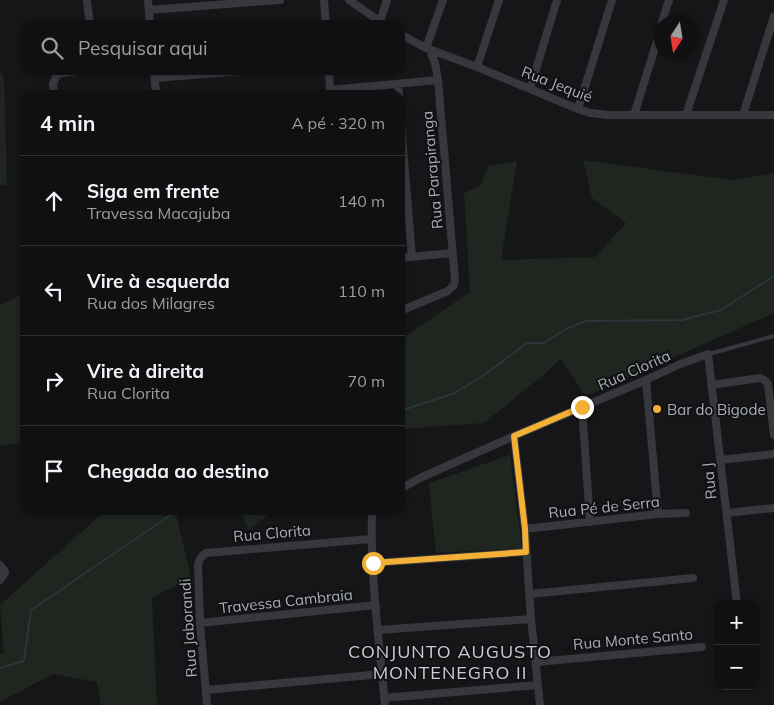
<!DOCTYPE html>
<html lang="pt">
<head>
<meta charset="utf-8">
<style>
  body { margin:0; font-family:Mulish,sans-serif; background:#1e1e20; color:#f1f3f6 }
  .controls { position:absolute; right:15px; bottom:15px; display:grid; overflow:hidden; border-radius:10px; box-shadow:0 1px 4px #0004 }
  .controls button { width:45px; height:45px; display:grid; place-items:center; padding:0; border:0; border-bottom:1px solid #303032; background:#101012; color:#f1f3f6; font:25px sans-serif }
  .compass { position:absolute; left:654px; top:15px; width:45px; height:45px; border-radius:50%; background:#101012; box-shadow:0 1px 4px #0004; rotate:192deg }
  .stop { position:absolute; width:15px; height:15px; margin:-11px; border:4px solid #f2b134; border-radius:50%; background:#fff }
  .stop.end { background:#f2b134; border-color:#fff; box-shadow:0 1px 5px #0008 }
  .list { margin:0; padding:0; list-style:none }
  h2 { display:flex; justify-content:space-between; align-items:center; height:65px; margin:0; padding:0 20px; font-size:21px }
  h2 small { font-size:16px; font-weight:400; color:#9c9d9f }
  .list li { display:grid; grid-template-columns:32px 1fr auto; gap:15px; align-items:center; box-sizing:border-box; height:90px; padding:0 20px; border-top:1px solid #303032 }
  .list b { display:block; font-size:19px; white-space:nowrap }
  .list p { margin:0; font-size:16px; white-space:nowrap; color:#9c9d9f }
  .list em { font-size:16px; font-style:normal; color:#9c9d9f }
  .icon { flex:none; width:28px; height:28px; fill:none; stroke:currentColor; stroke-width:2; stroke-linecap:round; stroke-linejoin:round }
  .map { position:relative; flex:none; width:774px; height:705px; overflow:hidden }
  .search { position:absolute; background:#101012; box-shadow:0 1px 4px #0004; left:20px; top:20px; width:385px; height:55px; display:flex; align-items:center; gap:12px; box-sizing:border-box; padding:0 18px; border-radius:15px; color:#9c9d9f; font-size:19px }
  .panel { position:absolute; background:#101012; box-shadow:0 1px 4px #0004; left:20px; top:90px; width:385px; height:425px; border-radius:15px }
  .map>svg:first-child { display:block }
  .green { fill:#1e261f }
  .lines { fill:none; stroke-linecap:round; stroke-linejoin:round }
  .stream { stroke:#2c353c; stroke-width:2 }
  .service { stroke:#37383d; stroke-width:4 }
  .minor { stroke:#37383d; stroke-width:8 }
  .route { stroke:#f2b134; stroke-width:6 }
  .poi-dot { fill:#f2b134; stroke:#111113; stroke-width:2 }
  .labels { text-anchor:middle; dominant-baseline:central; stroke-width:4; stroke-linejoin:round; paint-order:stroke }
  .street-label { font-size:15px; fill:#a8adb8; stroke:#111113 }
  .poi-label { font-size:15px; fill:#a8adb8; stroke:#111113; text-anchor:start }
  .quarter-label { font-size:18px; letter-spacing:1px; fill:#c9ccd4; stroke:#111113 }
</style>
</head>
<body>
<div class="map">
<svg width="774" height="705" viewBox="0 0 774 705">
  <rect width="100%" height="100%" fill="#161618"/>
  <path class="green" d="M0,72l4,4 3,110 -7,-1z
    M583,160l149,20 42,-7v140l-188,83 -26,-37 -12,12 -64,52 -84,6v-89l70,-48 -6,-99 17,-8 7,-19 29,-5 -16,99 94,-3 31,-34 -34,-25z
    M25,293v149l-25,4v-141z
    M510,455l12,93 -86,5 -7,-70z
    M106,510h69l16,67 -39,21 5,107h-56l-4,-23 -44,-8 -53,28v-48l4,-1 -4,-48z
    M240,510h34l-25,20z"/>
  <g class="lines">
    <path class="stream" d="M400,411l55,-18 32,-20 40,-30h17l22,-14 20,-8 96,-1 39,-10 53,-34
      M0,668l24,-7 7,-51 147,-100"/>
    <path class="service" d="M709,354l65,-18"/>
    <path class="minor" d="M87,0l3,25
      M148,0l2,25
      M324,0l2,25
      M349,0l36,25
      M149,10l131,-10
      M380,22l7,-22
      M662,22l7,-22
      M400,34l26,14 51,19 101,42 12,4 19,2h165
      M426,48l17,-48
      M477,67l22,-67
      M154,70l2,25
      M329,70l1,23
      M155,78l98,-8
      M398,84l1,11
      M530,89l27,-89
      M330,90l108,-10
      M54,95l-1,-11 4,-10 28,-4
      M578,109l34,-109
      M400,112l12,145
      M634,115l28,-90
      M686,115l38,-115
      M743,115l31,-99
      M400,258l52,-5
      M400,311l48,-20 6,-6 1,-5 -17,-200 -3,-17 -5,-13
      M646,380l12,134
      M711,385l49,-7 4,2 4,4 6,51
      M582,407l8,115
      M514,436l11,93 6,90 9,86
      M721,460l53,-6
      M400,489l20,-11 94,-42 132,-56 32,-15 30,-11 29,250
      M372,510c-2,65 7,130 13,195
      M727,513l47,-5
      M525,529l133,-15 28,-1
      M373,563l153,-11
      M0,565l4,5 1,3 -5,7
      M530,594l163,-16
      M200,623l176,-18
      M378,630l153,-11
      M536,662l166,-15
      M206,690l176,-16
      M384,698l154,-13
      M207,705l-7,-82 -2,-58c1,-6 3,-9 8,-12l165,-14"/>
  </g>
  <g class="lines">
    <path class="route" d="M373,563l153,-11 -1,-23 -11,-93 68,-29"/>
  </g>
  <circle class="poi-dot" cx="657" cy="409" r="5"/>
  <g class="labels">
    <g class="street-label">
      <text transform="translate(557 84) rotate(21)">Rua Jequié</text>
      <text transform="translate(432 170) rotate(-95)">Rua Parapiranga</text>
      <text transform="translate(634 370) rotate(-24)">Rua Clorita</text>
      <text transform="translate(709 481) rotate(-96)">Rua J</text>
      <text transform="translate(604 507) rotate(-6)">Rua Pé de Serra</text>
      <text transform="translate(272 533) rotate(-5)">Rua Clorita</text>
      <text transform="translate(286 601) rotate(-6)">Travessa Cambraia</text>
      <text transform="translate(188 628) rotate(-94)">Rua Jaborandi</text>
      <text transform="translate(633 639) rotate(-5)">Rua Monte Santo</text>
    </g>
    <g class="poi-label">
      <text x="667" y="409">Bar do Bigode</text>
    </g>
    <g class="quarter-label">
      <text x="450" y="651">CONJUNTO AUGUSTO<tspan x="450" dy="21">MONTENEGRO II</tspan></text>
    </g>
  </g>
</svg>
<div class="controls">
<button>+</button>
<button>−</button>
</div>
<svg class="compass" viewBox="-18 -18 36 36"><path d="M0-13l5 13h-10z" fill="#e53935"/><path d="M0 13l5-13h-10z" fill="#9c9d9f"/></svg>
<div class="stop" style="left:373px;top:563px"></div>
<div class="stop end" style="left:582px;top:407px"></div>
<div class="search"><svg class="icon" aria-label="search" viewBox="0 0 24 24"><circle cx="10" cy="10" r="6"/><path d="M15 15l6 6"/></svg>Pesquisar aqui</div>
<section class="panel">
<h2>4 min<small>A pé · 320 m</small></h2>
<ul class="list">
<li><svg class="icon" aria-label="ahead" viewBox="0 0 24 24"><path d="M12 20V5M6 11l6-6 6 6"/></svg><div><b>Siga em frente</b><p>Travessa Macajuba</p></div><em>140 m</em></li>
<li><svg class="icon" aria-label="left" viewBox="0 0 24 24"><path d="M17 20v-9H6M10 6l-5 5 5 5"/></svg><div><b>Vire à esquerda</b><p>Rua dos Milagres</p></div><em>110 m</em></li>
<li><svg class="icon" aria-label="right" viewBox="0 0 24 24"><path d="M7 20v-9h11M14 6l5 5-5 5"/></svg><div><b>Vire à direita</b><p>Rua Clorita</p></div><em>70 m</em></li>
<li><svg class="icon" aria-label="arrive" viewBox="0 0 24 24"><path d="M6 21V4h12l-3 4 3 4H6"/></svg><div><b>Chegada ao destino</b></div></li>
</ul>
</section>
</div>
</body>
</html>
